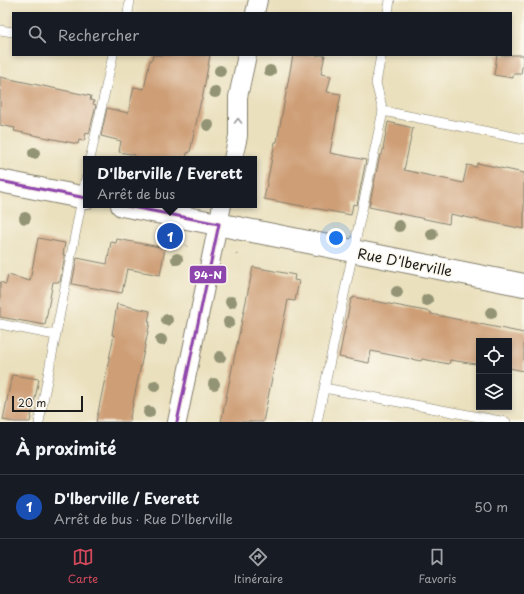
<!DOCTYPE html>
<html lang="fr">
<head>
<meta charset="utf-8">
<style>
  body { margin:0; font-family:"Playpen Sans",sans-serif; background:#20242c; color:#f1f3f6 }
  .controls { position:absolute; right:12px; bottom:12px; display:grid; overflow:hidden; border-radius:0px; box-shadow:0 2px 6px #0003 }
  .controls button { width:36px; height:36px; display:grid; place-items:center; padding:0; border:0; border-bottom:1px solid #363941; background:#171b24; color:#f1f3f6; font:20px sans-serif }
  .scale { position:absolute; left:12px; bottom:10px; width:71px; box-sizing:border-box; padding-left:4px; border:2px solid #1c1c1c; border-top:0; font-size:11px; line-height:14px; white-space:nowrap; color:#1c1c1c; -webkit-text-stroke:3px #fbf7ec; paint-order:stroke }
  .you { position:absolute; left:336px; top:238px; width:14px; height:14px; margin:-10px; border:3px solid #fff; border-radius:50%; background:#1a73e8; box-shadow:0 0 0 6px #1a73e833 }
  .badge { display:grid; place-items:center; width:26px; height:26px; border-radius:50%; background:#d1495b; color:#fff; font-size:13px; font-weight:700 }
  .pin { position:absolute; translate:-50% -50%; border:2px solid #fff; box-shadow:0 1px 4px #0006 }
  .popup { position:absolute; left:83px; top:156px; width:174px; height:52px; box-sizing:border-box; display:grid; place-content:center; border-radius:0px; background:#171b24; filter:drop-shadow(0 1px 3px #0005); font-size:13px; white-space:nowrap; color:#9ea1a6 }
  .popup b { font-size:15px; color:#f1f3f6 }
  .popup::after { content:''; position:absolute; left:50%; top:100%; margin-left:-8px; border:8px solid transparent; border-top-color:#171b24 }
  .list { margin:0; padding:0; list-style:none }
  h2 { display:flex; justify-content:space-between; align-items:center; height:52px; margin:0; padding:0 16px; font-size:17px }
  h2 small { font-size:13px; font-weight:400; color:#9ea1a6 }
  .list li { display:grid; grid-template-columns:26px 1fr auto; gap:12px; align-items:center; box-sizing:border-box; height:64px; padding:0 16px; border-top:1px solid #363941 }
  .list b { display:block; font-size:15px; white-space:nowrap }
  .list p { margin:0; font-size:13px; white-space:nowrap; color:#9ea1a6 }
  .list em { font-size:13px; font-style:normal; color:#9ea1a6 }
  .icon { flex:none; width:22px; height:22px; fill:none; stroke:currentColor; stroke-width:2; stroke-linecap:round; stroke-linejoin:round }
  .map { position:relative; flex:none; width:524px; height:422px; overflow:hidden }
  .search { position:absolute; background:#171b24; box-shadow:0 2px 6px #0003; left:12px; right:12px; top:12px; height:44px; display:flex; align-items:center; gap:10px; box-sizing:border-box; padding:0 14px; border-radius:0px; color:#9ea1a6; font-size:15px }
  .sheet { height:116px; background:#171b24 }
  nav { display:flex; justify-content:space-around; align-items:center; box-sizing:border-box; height:56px; border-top:1px solid #363941; background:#171b24; font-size:11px; color:#9ea1a6 }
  nav a { display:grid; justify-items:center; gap:2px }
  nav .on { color:#d1495b }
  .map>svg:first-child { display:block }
  .building { fill:#ce9e76 }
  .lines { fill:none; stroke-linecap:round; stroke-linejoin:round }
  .service-casing { stroke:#837e6c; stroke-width:10 }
  .minor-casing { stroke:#837e6c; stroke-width:20 }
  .secondary-casing { stroke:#837e6c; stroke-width:24 }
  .path { stroke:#837e6c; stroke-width:2.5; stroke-dasharray:1 3; stroke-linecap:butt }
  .service { stroke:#fff; stroke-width:9 }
  .minor { stroke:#fff; stroke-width:18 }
  .secondary { stroke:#fff; stroke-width:22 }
  .bus-1-casing { stroke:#fbf7ec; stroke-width:6 }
  .bus-1 { stroke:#8e44ad; stroke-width:3 }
  .tree { fill:#939474 }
  .oneway { stroke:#999 }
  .labels { text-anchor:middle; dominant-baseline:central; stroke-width:3; stroke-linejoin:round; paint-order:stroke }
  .street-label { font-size:14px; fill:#1c1c1c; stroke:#fbf7ec }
  .line-badge { stroke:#fbf7ec; stroke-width:1.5 }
  .badge-label { font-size:11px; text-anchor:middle; font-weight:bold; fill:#fff }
</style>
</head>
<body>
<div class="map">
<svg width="524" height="422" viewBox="0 0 524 422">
  <rect width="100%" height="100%" fill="#fbf7ec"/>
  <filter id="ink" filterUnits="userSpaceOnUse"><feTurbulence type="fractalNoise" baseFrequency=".025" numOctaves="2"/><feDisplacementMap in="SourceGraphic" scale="8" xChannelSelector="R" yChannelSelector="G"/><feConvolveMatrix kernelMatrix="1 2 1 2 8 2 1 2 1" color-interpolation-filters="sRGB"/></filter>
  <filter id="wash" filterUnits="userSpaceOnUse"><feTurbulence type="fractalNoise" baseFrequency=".012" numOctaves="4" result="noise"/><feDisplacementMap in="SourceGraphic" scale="16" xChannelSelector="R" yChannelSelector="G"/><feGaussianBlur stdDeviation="0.9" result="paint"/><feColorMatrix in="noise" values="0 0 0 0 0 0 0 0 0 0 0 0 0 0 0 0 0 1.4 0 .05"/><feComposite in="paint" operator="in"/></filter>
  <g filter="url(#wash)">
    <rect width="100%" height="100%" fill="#eae0bd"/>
    <g id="blocks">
      <path class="building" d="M153,55h57l-8,45h-1l-11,52 -3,1 -1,6h-52l1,-4 -16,-3 2,-11 -20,-5 6,-28 21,5 6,-26 10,2 6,-29h2z
        M293,55h32l-4,19 10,2 -4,16 14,2 -11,59 36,7 -9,45 -4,-1 -2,11 -87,-16 11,-57h2z
        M497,55h27l-3,19h-8v4l-19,-3z
        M0,77l91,19 -1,4 4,1 -1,3 3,1 -7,29 -3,-1 -2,8 -5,-1 -1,4 -64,-13 1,-3 -15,-3z
        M388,122l25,6 -9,42 59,13 4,-18 9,2 1,-4 47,10v56l-74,-15 -1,10 -80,-17 11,-52h2z
        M38,238l27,5 -2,12h2l-5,27h-7l-8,43 -45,-8v-35l6,2 2,-9 22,6z
        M117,239l48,9 -5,27 -33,-6 -5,24 -50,-9 5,-26 30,6 4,-22 5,1z
        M253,267l42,8 -1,5 5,1 -4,20 -7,-1 -25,122h-42z
        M353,297l78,15v2l93,19v38l-15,-3v-27h-30v22l-3,-1v2l-26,-4 -1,4 -27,-5 -1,2 -50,-10 -2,12 -30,-6 12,-58h2z
        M117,304l33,7 -2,11h2l-21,100h-33l18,-87h-2z
        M12,375l27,4 -9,43h-16l-11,-2z"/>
    </g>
  </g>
  <g filter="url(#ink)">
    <use href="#blocks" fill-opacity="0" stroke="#837e6c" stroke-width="1"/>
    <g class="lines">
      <g class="service-casing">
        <path id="service" d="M128,13l2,-13
          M388,13l2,-13
          M0,30l13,2
          M383,111l141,28
          M90,159l23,-104
          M0,324l55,11
          M324,388l182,34
          M39,422l47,-244
          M317,422l66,-311 -7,-28 5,-28"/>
      </g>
      <g class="minor-casing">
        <path id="minor" d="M255,13l3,-13
          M233,159l5,-23v-39l9,-42
          M177,422l45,-217"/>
      </g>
      <g class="secondary-casing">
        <path id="secondary" d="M0,181l86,17
          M122,205l402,80"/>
      </g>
      <path class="path" d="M186,246l2,-2
        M236,254l1,3"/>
      <use href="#service" class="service"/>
      <use href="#minor" class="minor"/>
      <use href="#secondary" class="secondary"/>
      <g class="bus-1-casing">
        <path id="bus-1" d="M0,181l86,17
          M122,205l97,19 -42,198"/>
      </g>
      <use href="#bus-1" class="bus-1"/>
    </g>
    <g class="tree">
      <circle cx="220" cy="71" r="6"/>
      <circle cx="270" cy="71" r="6"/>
      <circle cx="215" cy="92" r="6"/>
      <circle cx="208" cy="125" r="6"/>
      <circle cx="34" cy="153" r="6"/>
      <circle cx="25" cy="218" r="6"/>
      <circle cx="399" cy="226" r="6"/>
      <circle cx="432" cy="234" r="6"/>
      <circle cx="177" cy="259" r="6"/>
      <circle cx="397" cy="292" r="6"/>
      <circle cx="427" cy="300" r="6"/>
      <circle cx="231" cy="302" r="6"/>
      <circle cx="491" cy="313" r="6"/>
      <circle cx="167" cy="320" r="6"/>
      <circle cx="229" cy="322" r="6"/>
      <circle cx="161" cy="340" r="6"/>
      <circle cx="220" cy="357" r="6"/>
      <circle cx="214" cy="384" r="6"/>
      <circle cx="155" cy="386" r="6"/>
      <circle cx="149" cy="412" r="6"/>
    </g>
    <defs><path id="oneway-chevron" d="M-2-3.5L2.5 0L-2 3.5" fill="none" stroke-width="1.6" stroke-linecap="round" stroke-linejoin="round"/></defs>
    <use class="oneway" href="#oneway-chevron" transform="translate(238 121) rotate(-90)"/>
  </g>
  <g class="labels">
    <g class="street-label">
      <text transform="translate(405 262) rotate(11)">Rue D'Iberville</text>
    </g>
  </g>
  <rect class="line-badge" x="189" y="265" width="38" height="19" rx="4" fill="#8e44ad"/>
  <g class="badge-label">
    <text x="208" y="279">94-N</text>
  </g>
</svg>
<div class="controls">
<button><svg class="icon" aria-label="locate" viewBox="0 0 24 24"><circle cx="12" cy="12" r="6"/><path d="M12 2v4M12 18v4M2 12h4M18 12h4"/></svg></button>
<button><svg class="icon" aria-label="layers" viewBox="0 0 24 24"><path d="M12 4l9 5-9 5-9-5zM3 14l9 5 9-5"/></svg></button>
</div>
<div class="scale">20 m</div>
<div class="you"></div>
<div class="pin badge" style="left:170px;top:236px;background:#1a4fb4">1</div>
<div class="popup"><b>D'Iberville / Everett</b>Arrêt de bus</div>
<div class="search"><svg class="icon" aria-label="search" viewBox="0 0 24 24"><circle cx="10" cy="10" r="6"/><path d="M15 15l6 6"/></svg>Rechercher</div>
</div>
<section class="sheet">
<h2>À proximité<small></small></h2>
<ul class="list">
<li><span class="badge" style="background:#1a4fb4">1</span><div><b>D'Iberville / Everett</b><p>Arrêt de bus · Rue D'Iberville</p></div><em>50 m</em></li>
</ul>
</section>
<nav>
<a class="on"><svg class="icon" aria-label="map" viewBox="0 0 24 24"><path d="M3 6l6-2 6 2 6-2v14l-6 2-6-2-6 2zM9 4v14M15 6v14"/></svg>Carte</a>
<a><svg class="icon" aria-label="directions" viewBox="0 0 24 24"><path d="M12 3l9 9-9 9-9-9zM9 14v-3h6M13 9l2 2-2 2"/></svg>Itinéraire</a>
<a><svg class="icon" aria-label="saved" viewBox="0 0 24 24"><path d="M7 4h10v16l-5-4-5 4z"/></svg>Favoris</a>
</nav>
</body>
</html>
